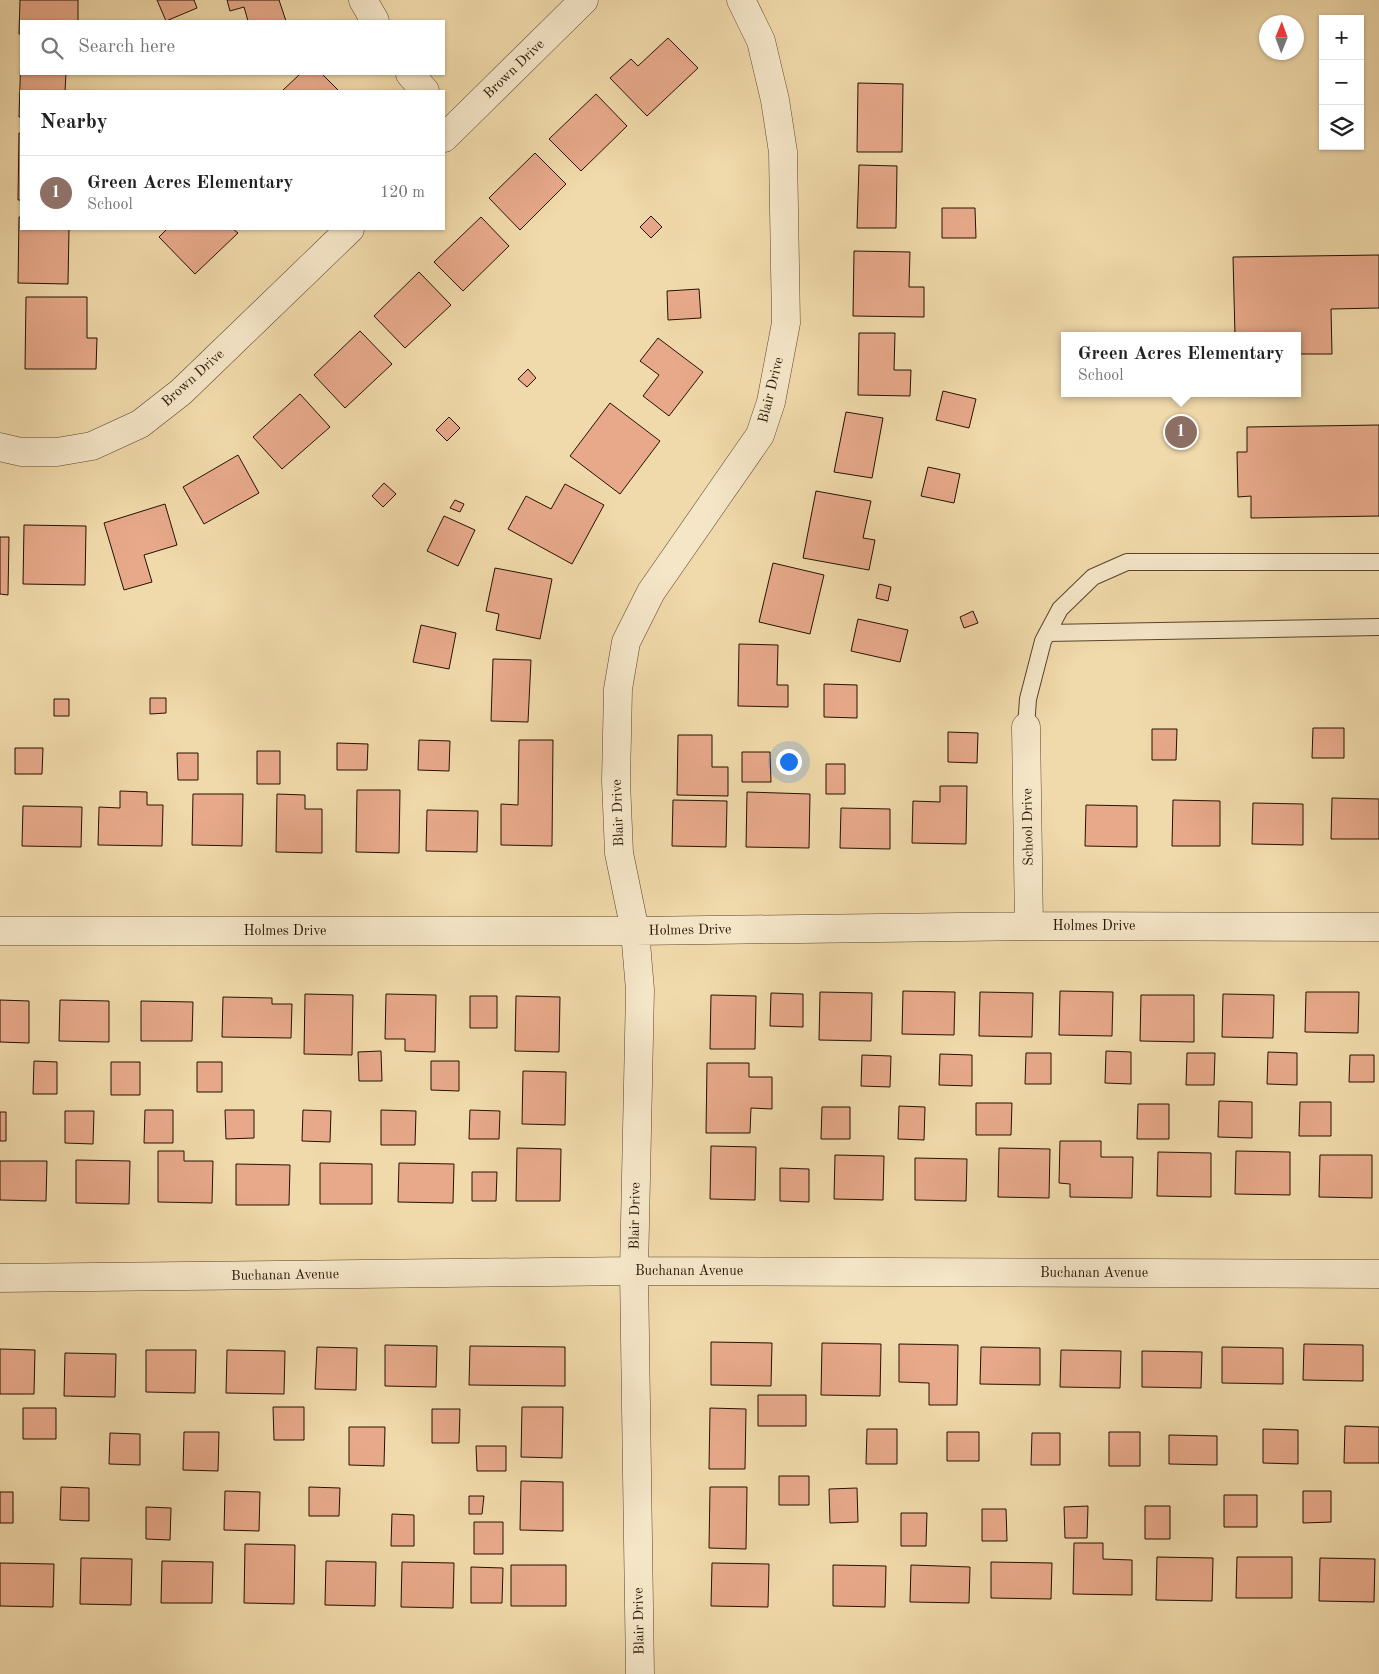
<!DOCTYPE html>
<html lang="en">
<head>
<meta charset="utf-8">
<style>
  body { margin:0; font-family:"Old Standard TT",serif; background:#f6f6f6; color:#202124 }
  .controls { position:absolute; right:15px; top:15px; display:grid; overflow:hidden; border-radius:0px; box-shadow:0 1px 4px #0004 }
  .controls button { width:45px; height:45px; display:grid; place-items:center; padding:0; border:0; border-bottom:1px solid #e0e0e0; background:#fff; color:#202124; font:25px sans-serif }
  .compass { position:absolute; left:1259px; top:15px; width:45px; height:45px; border-radius:50%; background:#fff; box-shadow:0 1px 4px #0004; rotate:1deg }
  .you { position:absolute; left:788px; top:761px; width:18px; height:18px; margin:-12px; border:4px solid #fff; border-radius:50%; background:#1a73e8; box-shadow:0 0 0 8px #1a73e833 }
  .badge { display:grid; place-items:center; width:32px; height:32px; border-radius:50%; background:#1a73e8; color:#fff; font-size:16px; font-weight:700 }
  .pin { position:absolute; translate:-50% -50%; border:2px solid #fff; box-shadow:0 1px 5px #0006 }
  .popup { position:absolute; left:1061px; top:332px; width:240px; height:65px; box-sizing:border-box; display:grid; place-content:center; border-radius:0px; background:#fff; filter:drop-shadow(0 1px 4px #0005); font-size:16px; white-space:nowrap; color:#757577 }
  .popup b { font-size:19px; color:#202124 }
  .popup::after { content:''; position:absolute; left:50%; top:100%; margin-left:-10px; border:10px solid transparent; border-top-color:#fff }
  .list { margin:0; padding:0; list-style:none }
  h2 { display:flex; justify-content:space-between; align-items:center; height:65px; margin:0; padding:0 20px; font-size:21px }
  h2 small { font-size:16px; font-weight:400; color:#757577 }
  .list li { display:grid; grid-template-columns:32px 1fr auto; gap:15px; align-items:center; box-sizing:border-box; height:75px; padding:0 20px; border-top:1px solid #e0e0e0 }
  .list b { display:block; font-size:19px; white-space:nowrap }
  .list p { margin:0; font-size:16px; white-space:nowrap; color:#757577 }
  .list em { font-size:16px; font-style:normal; color:#757577 }
  .icon { flex:none; width:28px; height:28px; fill:none; stroke:currentColor; stroke-width:2; stroke-linecap:round; stroke-linejoin:round }
  .map { position:relative; flex:none; width:1379px; height:1674px; overflow:hidden }
  .search { position:absolute; background:#fff; box-shadow:0 1px 4px #0004; left:20px; top:20px; width:425px; height:55px; display:flex; align-items:center; gap:12px; box-sizing:border-box; padding:0 18px; border-radius:0px; color:#757577; font-size:19px }
  .panel { position:absolute; background:#fff; box-shadow:0 1px 4px #0004; left:20px; top:90px; width:425px; height:140px; border-radius:0px }
  .map>svg:first-child { display:block }
  .building { fill:#e7a98a; stroke:#251201 }
  .lines { fill:none; stroke-linecap:round; stroke-linejoin:round }
  .lane-casing { stroke:#58442b; stroke-width:18 }
  .street-casing { stroke:#58442b; stroke-width:29 }
  .lane { stroke:#f5e6c8; stroke-width:16 }
  .street { stroke:#f5e6c8; stroke-width:28 }
  .labels { text-anchor:middle; dominant-baseline:central; stroke-width:5; stroke-linejoin:round; paint-order:stroke }
  .street-label { font-size:14px; fill:#251201; stroke:#f5e6c8 }
</style>
</head>
<body>
<div class="map">
<svg width="1379" height="1674" viewBox="0 0 1379 1674">
  <rect width="100%" height="100%" fill="#f0d9aa"/>
  <filter id="stains"><feTurbulence type="fractalNoise" baseFrequency=".004" numOctaves="4"/><feColorMatrix values="0 0 0 0 .2 0 0 0 0 .09 0 0 0 0 .02 0 0 0 .5 -.17"/></filter>
  <radialGradient id="worn" r=".72"><stop offset=".6" stop-color="#630" stop-opacity="0"/><stop offset="1" stop-color="#630" stop-opacity=".3"/></radialGradient>
  <path class="building" d="M20,0h58v21h-57v13h-2z
    M157,0h37l3,8 -31,13z
    M227,0h52l7,21h-38l-4,-14 -14,4z
    M668,38l30,30 -51,48 -37,-38 21,-19 7,7z
    M21,51v23h45l-1,17h-44v26h-2z
    M300,74h22l17,17h-57z
    M858,83l45,1 -1,68h-45z
    M596,94l31,32 -46,45 -32,-32z
    M19,133h2v67h-3z
    M535,153l31,31 -46,46 -31,-32z
    M859,165l38,1 -1,62h-39z
    M942,208h33l1,30h-34z
    M651,216l11,11 -11,11 -11,-11z
    M19,217h2v12h48l-1,55 -50,-1z
    M481,217l28,29 -46,45 -29,-29z
    M167,229h66l5,4 -43,41 -36,-37z
    M854,251l56,1 -1,35h15v30l-71,-1z
    M1379,255v53l-48,1 1,45h-35v-18h-62l-2,-79z
    M419,272l32,33 -46,43 -31,-32z
    M699,289l2,29 -33,2 -1,-29z
    M26,297h61v41h10l-1,31h-71z
    M360,331l32,33 -47,44 -31,-33z
    M859,333h36l-1,37h17l-1,26 -52,-1z
    M658,338l45,34 -34,44 -26,-20 16,-21 -19,-14z
    M528,369l8,9 -9,9 -9,-8z
    M943,391l33,8 -7,29 -33,-8z
    M300,394l30,33 -48,42 -29,-32z
    M610,403l50,38 -40,53 -50,-38z
    M846,412l37,6 -11,60 -38,-6z
    M449,417l11,11 -13,13 -11,-11z
    M1379,425v91l-128,2v-22l-13,1 -1,-45h10v-25z
    M238,455l21,38 -55,31 -21,-37z
    M928,467l32,7 -6,29 -33,-7z
    M384,483l12,11 -13,13 -11,-11z
    M565,484l39,21 -32,59 -64,-35 18,-33 25,13z
    M816,491l55,10 -8,37 12,2 -6,30 -66,-12z
    M455,500l9,4 -4,8 -10,-4z
    M165,504l12,41 -33,10 8,27 -28,8 -20,-67z
    M444,516l31,14 -17,36 -31,-15z
    M24,525l62,1 -1,59 -62,-1z
    M0,537h9l-1,58 -8,-1z
    M773,563l51,12 -14,59 -51,-12z
    M495,568l57,11 -12,60 -44,-9 3,-16 -13,-3z
    M879,584l12,3 -3,14 -12,-3z
    M973,611l5,12 -14,5 -4,-11z
    M858,619l50,11 -8,32 -49,-11z
    M421,625l35,8 -7,36 -36,-7z
    M739,644l39,1 -1,40h11v22l-50,-1z
    M493,659l38,1 -3,62 -37,-1z
    M824,684l33,1v33l-33,-1z
    M150,698h16v15l-16,1z
    M54,699h15v17h-15z
    M1313,728h31v30h-32z
    M1152,729h25l-1,31h-24z
    M948,732l30,1 -1,30 -29,-1z
    M678,735h34v32h16v29l-51,-1z
    M419,740l31,1 -1,30 -31,-1z
    M519,740h34l-1,106 -51,-1v-41l17,1z
    M337,743l31,1 -1,26h-30z
    M15,748h28l-1,26h-27z
    M257,751h23v33h-23z
    M742,752h28l1,30h-29z
    M177,753h21v27h-20z
    M826,764h19v30h-19z
    M940,786h27l-1,58 -54,-1 1,-42 27,1z
    M357,790h43l-1,63 -43,-1z
    M120,791l27,1v13h16l-1,41 -64,-1 1,-38 21,1z
    M747,792l63,2 -1,54 -63,-1z
    M193,794h50l-1,52 -50,-1z
    M277,794l28,1v14h17v44l-46,-1z
    M1332,798l47,1v40h-48z
    M673,800l54,1 -1,46 -54,-1z
    M1173,800l47,1v45h-48z
    M1253,803l50,1v41l-51,-1z
    M1086,805l51,1v41l-52,-1z
    M23,806l59,1 -1,40 -59,-1z
    M841,808l49,1v40l-50,-1z
    M427,810l51,1 -1,41 -51,-1z
    M903,991l52,1 -1,43 -52,-1z
    M1060,991l53,1 -1,44 -53,-1z
    M820,992l52,1 -1,48 -52,-1z
    M980,992l53,1 -1,44 -53,-1z
    M1306,992h53l-1,41 -53,-1z
    M771,993l32,1v33l-33,-1z
    M305,994l48,1 -1,60 -48,-1z
    M386,994l50,1 -1,57 -30,-1v-12h-20z
    M1223,994l51,1 -1,43 -51,-1z
    M711,995l45,1 -1,53h-45z
    M1141,995h53v47l-54,-1z
    M470,996h27v32h-27z
    M516,996l44,1 -1,55 -44,-1z
    M223,997l49,1v6h20l-1,34 -69,-1z
    M0,1000l29,1v42l-29,-1z
    M60,1000l49,1v41l-50,-1z
    M141,1001l52,1 -1,39h-51z
    M381,1051l1,30h-23l-1,-29z
    M1106,1051l25,1v32l-26,-1z
    M1268,1052l29,1v32l-30,-1z
    M1026,1053h25v31h-26z
    M1187,1053h28l-1,32h-28z
    M940,1054l32,1v31l-33,-1z
    M862,1055l29,1 -1,31 -29,-1z
    M1350,1055h24v27h-25z
    M34,1061l23,1v32h-24z
    M431,1061h28v30l-28,-1z
    M111,1062h29v33h-29z
    M197,1062h25v30h-25z
    M707,1063h42v14h23v32l-21,-1 -1,25h-44z
    M523,1071l43,1 -1,53 -43,-1z
    M1219,1101l33,1v36l-34,-1z
    M1300,1102h31v34h-32z
    M976,1103h36l-1,32h-35z
    M1138,1104h31v35h-32z
    M899,1106l26,1 -1,33 -26,-1z
    M822,1107h28v32h-29z
    M145,1110h28v33h-29z
    M225,1110h29v28l-28,1z
    M303,1110l28,1 -1,31 -28,-1z
    M381,1110l35,1 -1,34h-34z
    M470,1110l30,1 -1,28h-30z
    M65,1111h29l-1,33 -28,-1z
    M0,1112h6v29h-6z
    M1060,1141h41v16h32l-1,41 -62,-1v-13l-11,-1z
    M711,1146l45,1 -1,53 -45,-1z
    M517,1148l44,1 -1,52h-44z
    M999,1148l51,1 -1,49 -51,-1z
    M158,1151h26v10h29l-1,42 -54,-1z
    M1236,1151l54,1v43l-55,-1z
    M1158,1152l53,1v44l-54,-1z
    M835,1155l49,1 -1,44 -49,-1z
    M1320,1155h52v43l-53,-1z
    M915,1158l52,1 -1,42 -51,-1z
    M76,1160l54,1 -1,43 -53,-1z
    M0,1161h47l-1,40 -46,-1z
    M320,1163l52,1v40h-52z
    M399,1163l55,1 -1,39 -55,-1z
    M236,1164l54,1 -1,40h-53z
    M780,1168l29,1v33l-29,-1z
    M472,1172h25l-1,29h-24z
    M711,1342l61,1 -1,43 -60,-1z
    M822,1343l59,1 -1,52 -59,-1z
    M899,1344l59,1 -1,60h-28v-22l-30,-1z
    M1304,1344l59,1v36l-60,-1z
    M385,1345l52,1 -1,41 -51,-1z
    M470,1346l95,1v39l-96,-1z
    M317,1347l40,1 -1,42 -41,-1z
    M981,1347l59,1v37l-60,-1z
    M1222,1347l61,1v36l-61,-1z
    M0,1349l35,1 -1,44h-34z
    M146,1350h50l-1,43 -49,-1z
    M227,1350l58,1 -1,43 -58,-1z
    M1061,1350l60,1 -1,37 -60,-1z
    M1142,1351l60,1 -1,36 -59,-1z
    M65,1353l51,1 -1,43 -51,-1z
    M758,1395h48v31h-48z
    M273,1407h31v33h-30z
    M522,1407h41l-1,51 -41,-1z
    M23,1408h33v31h-33z
    M710,1408l36,1 -1,60h-36z
    M432,1409h28l-1,34h-27z
    M1345,1426l34,1v36h-35z
    M349,1427h36l-1,39 -35,-1z
    M867,1429h30v35h-31z
    M1263,1429l35,1v34l-35,-1z
    M184,1432h35l-1,39 -35,-1z
    M947,1432h32v29h-32z
    M1109,1432h31v34h-31z
    M110,1433l30,1v31l-31,-1z
    M1032,1433h28v32h-29z
    M1169,1435l48,1v29l-48,-1z
    M476,1446h30v25h-29z
    M779,1476h30v29h-30z
    M521,1481l42,1v49l-43,-1z
    M61,1487l28,1v33l-29,-1z
    M309,1487l31,1 -1,28h-30z
    M710,1487h37l-1,62 -37,-1z
    M857,1488l1,34 -28,1 -1,-34z
    M225,1491l35,1 -1,39 -35,-1z
    M1303,1491h28v31l-28,1z
    M0,1492h13v31h-13z
    M1224,1495h33v32h-33z
    M469,1496h15l-2,18h-13z
    M1088,1506l-1,32h-22l-1,-31z
    M1145,1506h25v33h-25z
    M146,1507l25,1 -1,32 -24,-1z
    M982,1509h24l1,32h-25z
    M901,1513h26l-1,33h-25z
    M392,1514l22,1v31h-23z
    M474,1522h29v32h-29z
    M1074,1543h29v16l29,1v35l-59,-1z
    M245,1544l50,1 -1,59 -50,-1z
    M1157,1557l56,1 -1,43 -56,-1z
    M1237,1557h55v41h-56z
    M81,1558l51,1 -1,46 -51,-1z
    M1320,1558l55,1 -1,43 -55,-1z
    M162,1561l51,1 -1,41h-51z
    M326,1561l50,1 -1,44 -50,-1z
    M402,1562l52,1 -1,45 -52,-1z
    M991,1562l61,1 -1,36 -60,-1z
    M0,1563l54,1 -1,43 -53,-1z
    M712,1563l57,1 -1,43 -57,-1z
    M511,1565h55v41h-55z
    M833,1565l53,1 -1,41 -52,-1z
    M911,1565l59,2 -1,36 -59,-1z
    M471,1567l32,1 -1,35h-31z"/>
  <g class="lines">
    <g class="lane-casing">
      <path id="lane" d="M1047,633l332,-6
        M1026,727l2,-28 15,-58 17,-32 33,-32 34,-15h252"/>
    </g>
    <g class="street-casing">
      <path id="street" d="M363,0l12,21
        M410,74l15,17
        M444,138l140,-138
        M0,447l21,5h36l35,-6 48,-22 41,-32 169,-163
        M1026,727l3,199
        M0,931h635l394,-5 350,1
        M0,1278l634,-7 745,3
        M640,1674l-6,-403 6,-281 -5,-59 -16,-78 -3,-72 2,-92 8,-47 25,-50 109,-157 11,-33 15,-79 -3,-171 -8,-52 -14,-59 -20,-41"/>
    </g>
    <use href="#lane" class="lane"/>
    <use href="#street" class="street"/>
  </g>
  <g class="labels">
    <g class="street-label">
      <text transform="translate(514 69) rotate(-44)">Brown Drive</text>
      <text transform="translate(193 378) rotate(-42)">Brown Drive</text>
      <text transform="translate(771 390) rotate(-76)">Blair Drive</text>
      <text transform="translate(618 813) rotate(-92)">Blair Drive</text>
      <text transform="translate(1028 827) rotate(-91)">School Drive</text>
      <text x="1094" y="926">Holmes Drive</text>
      <text transform="translate(690 930) rotate(-1)">Holmes Drive</text>
      <text x="285" y="931">Holmes Drive</text>
      <text transform="translate(635 1216) rotate(-89)">Blair Drive</text>
      <text x="689" y="1271">Buchanan Avenue</text>
      <text x="1094" y="1273">Buchanan Avenue</text>
      <text transform="translate(285 1275) rotate(-1)">Buchanan Avenue</text>
      <text transform="translate(639 1621) rotate(-91)">Blair Drive</text>
    </g>
  </g>
  <rect width="100%" height="100%" filter="url(#stains)"/>
  <rect width="100%" height="100%" fill="url(#worn)"/>
</svg>
<div class="controls">
<button>+</button>
<button>−</button>
<button><svg class="icon" aria-label="layers" viewBox="0 0 24 24"><path d="M12 4l9 5-9 5-9-5zM3 14l9 5 9-5"/></svg></button>
</div>
<svg class="compass" viewBox="-18 -18 36 36"><path d="M0-13l5 13h-10z" fill="#e53935"/><path d="M0 13l5-13h-10z" fill="#757577"/></svg>
<div class="you"></div>
<div class="pin badge" style="left:1181px;top:432px;background:#8d6e63">1</div>
<div class="popup"><b>Green Acres Elementary</b>School</div>
<div class="search"><svg class="icon" aria-label="search" viewBox="0 0 24 24"><circle cx="10" cy="10" r="6"/><path d="M15 15l6 6"/></svg>Search here</div>
<section class="panel">
<h2>Nearby<small></small></h2>
<ul class="list">
<li><span class="badge" style="background:#8d6e63">1</span><div><b>Green Acres Elementary</b><p>School</p></div><em>120 m</em></li>
</ul>
</section>
</div>
</body>
</html>
